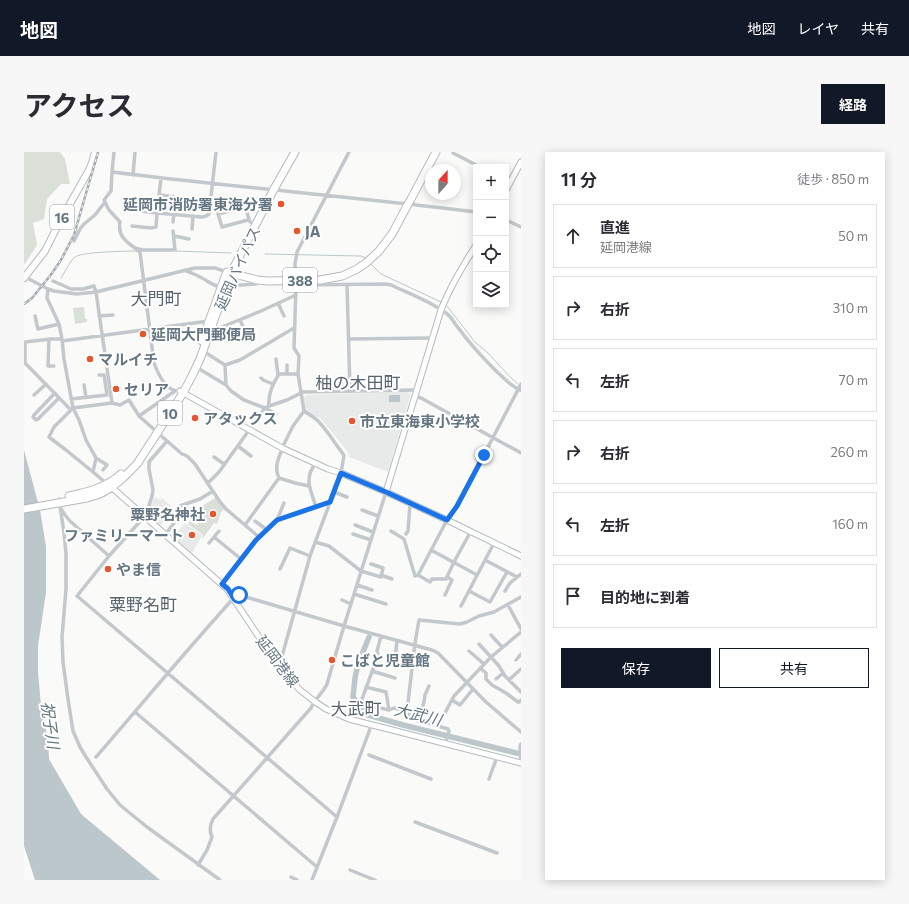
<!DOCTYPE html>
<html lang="ja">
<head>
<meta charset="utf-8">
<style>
  body { margin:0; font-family:Commissioner,"Noto Sans JP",sans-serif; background:#f7f7f7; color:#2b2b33 }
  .controls { position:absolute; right:12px; top:12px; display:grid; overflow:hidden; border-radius:0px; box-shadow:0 2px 10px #0003 }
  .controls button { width:36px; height:36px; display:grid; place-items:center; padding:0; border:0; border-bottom:1px solid #e1e1e2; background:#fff; color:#2b2b33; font:20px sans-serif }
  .compass { position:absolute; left:401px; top:12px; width:36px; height:36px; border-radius:50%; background:#fff; box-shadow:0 2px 10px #0003; rotate:21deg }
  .stop { position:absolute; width:12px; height:12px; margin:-9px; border:3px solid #1a73e8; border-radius:50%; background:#fff }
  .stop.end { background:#1a73e8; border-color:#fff; box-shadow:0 1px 4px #0008 }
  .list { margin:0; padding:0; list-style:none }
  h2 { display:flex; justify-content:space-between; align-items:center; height:52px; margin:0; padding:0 16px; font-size:17px }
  h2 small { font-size:13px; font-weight:400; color:#7c7c81 }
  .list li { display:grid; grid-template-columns:26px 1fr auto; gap:12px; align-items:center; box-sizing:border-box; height:64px; margin:0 8px 8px; padding:0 8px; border:1px solid #e1e1e2; border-radius:0px }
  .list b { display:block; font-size:15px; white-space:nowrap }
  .list p { margin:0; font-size:13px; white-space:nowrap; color:#7c7c81 }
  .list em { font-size:13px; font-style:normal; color:#7c7c81 }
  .actions { display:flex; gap:8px; padding:12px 16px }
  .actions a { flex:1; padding:9px 0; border:1px solid #111827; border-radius:0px; text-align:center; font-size:14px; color:#111827 }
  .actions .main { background:#111827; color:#fff }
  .icon { flex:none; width:22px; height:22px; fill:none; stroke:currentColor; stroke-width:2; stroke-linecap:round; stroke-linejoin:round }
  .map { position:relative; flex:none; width:497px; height:728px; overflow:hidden; border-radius:0px }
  header { display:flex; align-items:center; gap:24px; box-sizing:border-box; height:56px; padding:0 20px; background:#111827; color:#fff }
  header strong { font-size:19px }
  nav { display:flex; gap:22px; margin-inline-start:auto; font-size:14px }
  .intro { display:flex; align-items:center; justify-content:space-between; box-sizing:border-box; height:96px; padding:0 24px }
  h1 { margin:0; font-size:28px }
  .button { padding:10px 18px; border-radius:0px; background:#111827; color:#fff; font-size:14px; font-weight:700 }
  main { display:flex; gap:24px; padding:0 24px }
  aside { flex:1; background:#fff; border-radius:0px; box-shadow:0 2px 10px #0003 }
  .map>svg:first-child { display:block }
  .built { fill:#e8e9e9 }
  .green { fill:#dadfd7 }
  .water { fill:#bbc7cb }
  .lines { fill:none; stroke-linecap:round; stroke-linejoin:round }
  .stream { stroke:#bbc7cb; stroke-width:1 }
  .river { stroke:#bbc7cb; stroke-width:5.5 }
  .secondary-casing { stroke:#b3babf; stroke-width:7 }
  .primary-casing { stroke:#b5babe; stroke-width:8 }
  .highway-casing { stroke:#b4b9bd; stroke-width:9 }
  .street { stroke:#c3c8cc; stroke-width:3.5 }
  .secondary { stroke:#fff; stroke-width:5 }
  .primary { stroke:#fff; stroke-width:6 }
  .highway { stroke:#fff; stroke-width:7 }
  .rail-casing { stroke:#a2aab0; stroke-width:2.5 }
  .rail { stroke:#fff; stroke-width:1; stroke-dasharray:3; stroke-linecap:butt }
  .highway-bridge-casing { stroke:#b4b9bd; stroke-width:9; stroke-linecap:butt }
  .highway-bridge { stroke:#fff; stroke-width:7 }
  .route { stroke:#1a73e8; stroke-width:5 }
  .poi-dot { fill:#e4572e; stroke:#fff; stroke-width:1.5 }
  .labels { text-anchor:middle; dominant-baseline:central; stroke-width:4; stroke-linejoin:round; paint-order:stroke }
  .shield { fill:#fff; stroke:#939fa8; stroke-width:1 }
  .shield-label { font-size:14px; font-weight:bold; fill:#657683 }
  .poi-label { font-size:15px; font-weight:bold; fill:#657683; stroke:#fff; text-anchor:start }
  .street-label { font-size:15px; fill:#657683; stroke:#fff }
  .water-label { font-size:16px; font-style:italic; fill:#60757c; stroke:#fff }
  .quarter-label { font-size:17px; fill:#57646e; stroke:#fff }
</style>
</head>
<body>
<header>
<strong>地図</strong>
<nav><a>地図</a><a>レイヤ</a><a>共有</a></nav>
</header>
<div class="intro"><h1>アクセス</h1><a class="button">経路</a></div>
<main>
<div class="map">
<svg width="497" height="728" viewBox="0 0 497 728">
  <rect width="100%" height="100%" fill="#fafaf8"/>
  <path class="built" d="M382,240l5,1 -2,7 -21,72 -39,-15 -1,-5 -27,-33 -16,-8 -1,-13 1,-3z
    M130,345l7,3 1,-2 11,10 -13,18 -12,-12z
    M161,371l17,12 -10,19 -19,-17z"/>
  <path class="green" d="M0,0h36l5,7 5,25h-9l-14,15 -3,20 -11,4 4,22 -12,19 -1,-1z
    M60,155l1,12h2v3l-12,2 -2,-16z
    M193,345l8,11 -4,4 -4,12 -3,-1 -11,15h-1l1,-3 -15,-11 2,-3 7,4 7,-11 -3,-2 3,-2 -2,-4z"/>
  <path class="water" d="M365,243h11v7h-11z
    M0,298l16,60 6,37v45l-8,54v26l3,34 7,33 1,20 32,55 79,66h-125l-11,-34z"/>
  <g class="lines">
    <path class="stream" d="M152,99l55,2
      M241,102l96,2 5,2
      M347,112l10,10 60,28
      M37,126c4,-6 9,-17 14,-21 6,-5 51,-6 62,-6
      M423,154l28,36 13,11 21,23 9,8"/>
    <path class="river" d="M345,485l-11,27 -3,14 -2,19 6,9 9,9 35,10 118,29"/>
    <g class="secondary-casing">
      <path id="secondary" d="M482,38l15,-28
        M156,239l102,57 46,21 13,4 45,19 61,28 74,36
        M85,333l118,104 52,78 21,23 14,11 12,8 23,10 172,44
        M362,340l55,-182c9,-23 22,-44 35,-65"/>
    </g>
    <g class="primary-casing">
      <path id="primary" d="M0,126l21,-27 12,-24 32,-57 3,-7 3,-11"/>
    </g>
    <g class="highway-casing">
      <path id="highway" d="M387,47l25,-47
        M203,120l30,8 11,1 52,-1 22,-4 15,-7 9,-6 13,-12 13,-17 15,-28
        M178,189l24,-67
        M45,344c19,-4 38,-9 52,-22
        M0,357l63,-11 13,-4 12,-7 10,-8 15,-15 46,-71 10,-19 7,-15 31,-86 43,-84 21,-37"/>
    </g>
    <path class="street" d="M90,0l-2,20 -1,19 -7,9 5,10 11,12c-3,16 9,21 20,30l14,111c4,11 12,29 26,28
      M429,1l27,14
      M88,20c121,15 243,25 364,40
      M109,23l2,-23
      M135,43l51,6
      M117,59l16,2 4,-35
      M224,68l-26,7 -4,-13 27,-7 4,12 -1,1 4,3
      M482,68l15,7
      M149,70l1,-8
      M108,74l19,2 5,-1 1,-14 45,4 4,-1 3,-2 7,-62
      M168,77l1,-13
      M150,84l15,3
      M50,89l6,-12 4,-5 11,-9 10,-13
      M111,96l7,2h33l-2,-19
      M161,118c5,3 10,4 15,7 9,4 10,8 21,10
      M1,125l23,12 6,2 23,3 19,-2 99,-24h20l12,4
      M29,129l18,8h12l11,-3 2,6 16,111
      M272,133l89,-1 6,1c19,9 39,16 55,28 6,4 9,12 14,17 9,13 48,57 61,60
      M323,133l3,106
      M203,134l29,-2 1,-4
      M24,137l-1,9 12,26 3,15 2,20 9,49 6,12 7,20 10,18 -3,14 14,12
      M254,151l6,13
      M11,164l3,13 21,-5
      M75,164l14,-1
      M216,168l8,18
      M186,180l51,-21 35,-16
      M25,187l-1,27h6
      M38,187h-11l-26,3v21l46,47 2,-2 39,-5 8,2 9,-5 10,16 28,25 15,13 5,2 8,8 25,38 6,7 33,28
      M325,187l84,-1
      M38,189l147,-20
      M179,199l22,14 1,20 5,6 13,9 21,8 11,6
      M252,207l2,16
      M201,213l15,-5 54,-32
      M172,215l30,18
      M263,222v-9
      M237,226l2,2 10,4
      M60,233l2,12
      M31,241l-21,22 -1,2 3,3 2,-1 21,-21
      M10,243l12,-11
      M391,244l6,2 100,55
      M47,247l36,-4 -3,-20h-5
      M245,254c-1,-11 4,-23 10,-32h19
      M47,258l-17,17 -5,10 17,13 27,22
      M115,264l36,-25
      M214,294l13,10
      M258,296l11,-22 11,-15
      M259,296c-5,10 -9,20 -4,30l16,5 14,3
      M190,305l10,7
      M72,306l11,7 -4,5
      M292,311c-13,15 -5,28 0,44
      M184,331l11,-11 46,-64 4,-2 18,-6 16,-8 113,-2
      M310,340l13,5
      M35,347l5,34 2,20v36l-4,48 1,25 5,37 5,32 7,16 6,10 21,32 13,16 27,22 73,53
      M37,357l4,6 5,6 39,35
      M338,358l16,6
      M120,365l-35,39 -32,40 260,221
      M121,366l7,-22 1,-6 -4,-21v-7l18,-21
      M253,368l7,-17
      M231,369l12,9
      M221,373l34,-47
      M331,373l18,7
      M367,379l13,8 11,37 3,-1 12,7 2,-3h14l8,-17 17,-31
      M329,382l18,6
      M382,382l2,-3 2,-27
      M141,383l9,-12 1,-12 5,-5 20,-7 13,-8
      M190,385l27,22
      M291,390l14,4 32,25 20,6 2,-9 -12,-4
      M185,391l10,-12
      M407,398l46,25
      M461,408l32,17
      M256,417l10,-21 20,8
      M357,423l11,4
      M394,423l29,-55 10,-14 64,-122
      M198,432l34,-43 21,-21 52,-18
      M333,433l15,5
      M445,439l21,11 17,-30
      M481,439l5,-8 11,-9
      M330,442l32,10
      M421,443l7,-15 -5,-3
      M318,448l9,4
      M484,453l13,24
      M437,454l33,-63
      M467,483l11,12
      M357,484l-4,15 1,4 -17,47 2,2 26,6 5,-2 13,3
      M455,492l20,22 6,10 16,16
      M445,499l15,13
      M371,506l2,-17
      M492,508l5,-6
      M255,515l31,-111 31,-83 3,-18c-9,-11 -16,-24 -26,-34 -4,-4 -10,-7 -14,-10l-6,-37 1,-18 -5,-8 2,-63 -1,-21 2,-12 52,-100
      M456,516l6,5v6l6,6 14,8 12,9h1l2,-2
      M348,519l23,7
      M472,527l7,-6
      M485,528l12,-11
      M342,535l20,5 3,18
      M428,548l8,5 13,-16
      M111,560l182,155
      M394,569l6,-19 1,-7 4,-9
      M414,574l16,-30 37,-39 30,-25
      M421,591l4,-12 -1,-2 -37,-11 -4,-7 8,-68 4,-23 41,4 7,-2 12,-6 15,-4 27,-15
      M497,592l-1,3 1,17
      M345,603l62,24
      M72,605c45,-52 89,-105 135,-156l2,-4 6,-2 105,31 88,24 6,3 48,49 35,30
      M465,627l8,-22
      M391,670l82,31
      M174,713l9,-15 5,-13c-3,-6 -2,-12 1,-18l98,-111c4,-10 12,-15 16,-24l17,-58 42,-134
      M326,718l25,10
      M267,725l6,3
      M288,728l25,-63 33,-88v-5"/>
    <use href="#secondary" class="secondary"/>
    <use href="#primary" class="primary"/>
    <use href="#highway" class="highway"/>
    <g class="rail-casing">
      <path id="rail" d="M0,152l8,-6 18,-22 11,-16 13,-25 24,-83"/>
    </g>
    <use href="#rail" class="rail"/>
    <g class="highway-bridge-casing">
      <path id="highway-bridge" d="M383,54l4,-7"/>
    </g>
    <use href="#highway-bridge" class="highway-bridge"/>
  </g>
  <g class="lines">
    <path class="route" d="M215,443l-6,2 -5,-8 -6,-5 34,-44 21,-20 53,-18 11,-29 45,19 61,28 10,-14 27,-51"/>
  </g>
  <g class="poi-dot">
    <circle cx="257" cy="52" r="4"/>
    <circle cx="273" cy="79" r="4"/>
    <circle cx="119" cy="182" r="4"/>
    <circle cx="66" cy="207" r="4"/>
    <circle cx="92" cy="237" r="4"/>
    <circle cx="171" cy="266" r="4"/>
    <circle cx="328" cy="269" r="4"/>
    <circle cx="189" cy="362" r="4"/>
    <circle cx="168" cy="383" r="4"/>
    <circle cx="84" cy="417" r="4"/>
    <circle cx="308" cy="508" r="4"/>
  </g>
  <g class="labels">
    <g class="shield">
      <rect x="26" y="53" width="24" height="24" rx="3"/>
      <rect x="259" y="116" width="34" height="24" rx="3"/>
      <rect x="134" y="249" width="24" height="24" rx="3"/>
    </g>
    <g class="shield-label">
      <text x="38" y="65">16</text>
      <text x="276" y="128">388</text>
      <text x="146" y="261">10</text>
    </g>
    <g class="poi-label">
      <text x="249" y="52" text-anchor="end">延岡市消防署東海分署</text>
      <text x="281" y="79">JA</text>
      <text x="127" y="182">延岡大門郵便局</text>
      <text x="74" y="207">マルイチ</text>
      <text x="100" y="237">セリア</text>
      <text x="179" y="266">アタックス</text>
      <text x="336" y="269">市立東海東小学校</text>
      <text x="181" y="362" text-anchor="end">粟野名神社</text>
      <text x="160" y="383" text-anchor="end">ファミリーマート</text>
      <text x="92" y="417">やま信</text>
      <text x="316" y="508">こばと児童館</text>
    </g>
    <g class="street-label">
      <text transform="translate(213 116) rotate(-66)">延岡バイパス</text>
      <text transform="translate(254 509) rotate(53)">延岡港線</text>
    </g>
    <g class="water-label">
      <text transform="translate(394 562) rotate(14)">大武川</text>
      <text transform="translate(27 573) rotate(82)">祝子川</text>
    </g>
    <g class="quarter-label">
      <text x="132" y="146">大門町</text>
      <text x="334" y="230">柚の木田町</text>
      <text x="119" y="452">粟野名町</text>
      <text x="332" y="556">大武町</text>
    </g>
  </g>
</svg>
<div class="controls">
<button>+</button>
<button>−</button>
<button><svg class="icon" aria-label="locate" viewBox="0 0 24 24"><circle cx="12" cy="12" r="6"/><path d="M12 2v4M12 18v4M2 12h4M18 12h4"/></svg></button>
<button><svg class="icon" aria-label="layers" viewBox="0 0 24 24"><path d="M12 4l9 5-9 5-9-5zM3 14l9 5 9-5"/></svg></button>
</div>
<svg class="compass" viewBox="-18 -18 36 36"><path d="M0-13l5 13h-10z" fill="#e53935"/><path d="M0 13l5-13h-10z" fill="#7c7c81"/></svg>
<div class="stop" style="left:215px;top:443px"></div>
<div class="stop end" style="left:460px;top:303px"></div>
</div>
<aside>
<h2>11 分<small>徒歩 · 850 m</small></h2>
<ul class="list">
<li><svg class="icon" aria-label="ahead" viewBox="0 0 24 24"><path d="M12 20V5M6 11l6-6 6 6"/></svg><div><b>直進</b><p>延岡港線</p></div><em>50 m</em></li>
<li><svg class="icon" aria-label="right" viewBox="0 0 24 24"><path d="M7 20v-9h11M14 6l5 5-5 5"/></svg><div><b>右折</b></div><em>310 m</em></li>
<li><svg class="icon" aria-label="left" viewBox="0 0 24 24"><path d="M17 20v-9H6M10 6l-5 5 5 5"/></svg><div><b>左折</b></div><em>70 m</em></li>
<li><svg class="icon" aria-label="right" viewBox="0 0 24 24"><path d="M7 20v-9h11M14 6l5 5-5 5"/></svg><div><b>右折</b></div><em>260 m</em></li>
<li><svg class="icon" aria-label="left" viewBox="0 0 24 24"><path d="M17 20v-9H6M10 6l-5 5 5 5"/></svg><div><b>左折</b></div><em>160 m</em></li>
<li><svg class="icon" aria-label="arrive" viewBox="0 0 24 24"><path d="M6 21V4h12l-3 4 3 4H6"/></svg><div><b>目的地に到着</b></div></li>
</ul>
<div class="actions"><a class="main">保存</a><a>共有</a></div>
</aside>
</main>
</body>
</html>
